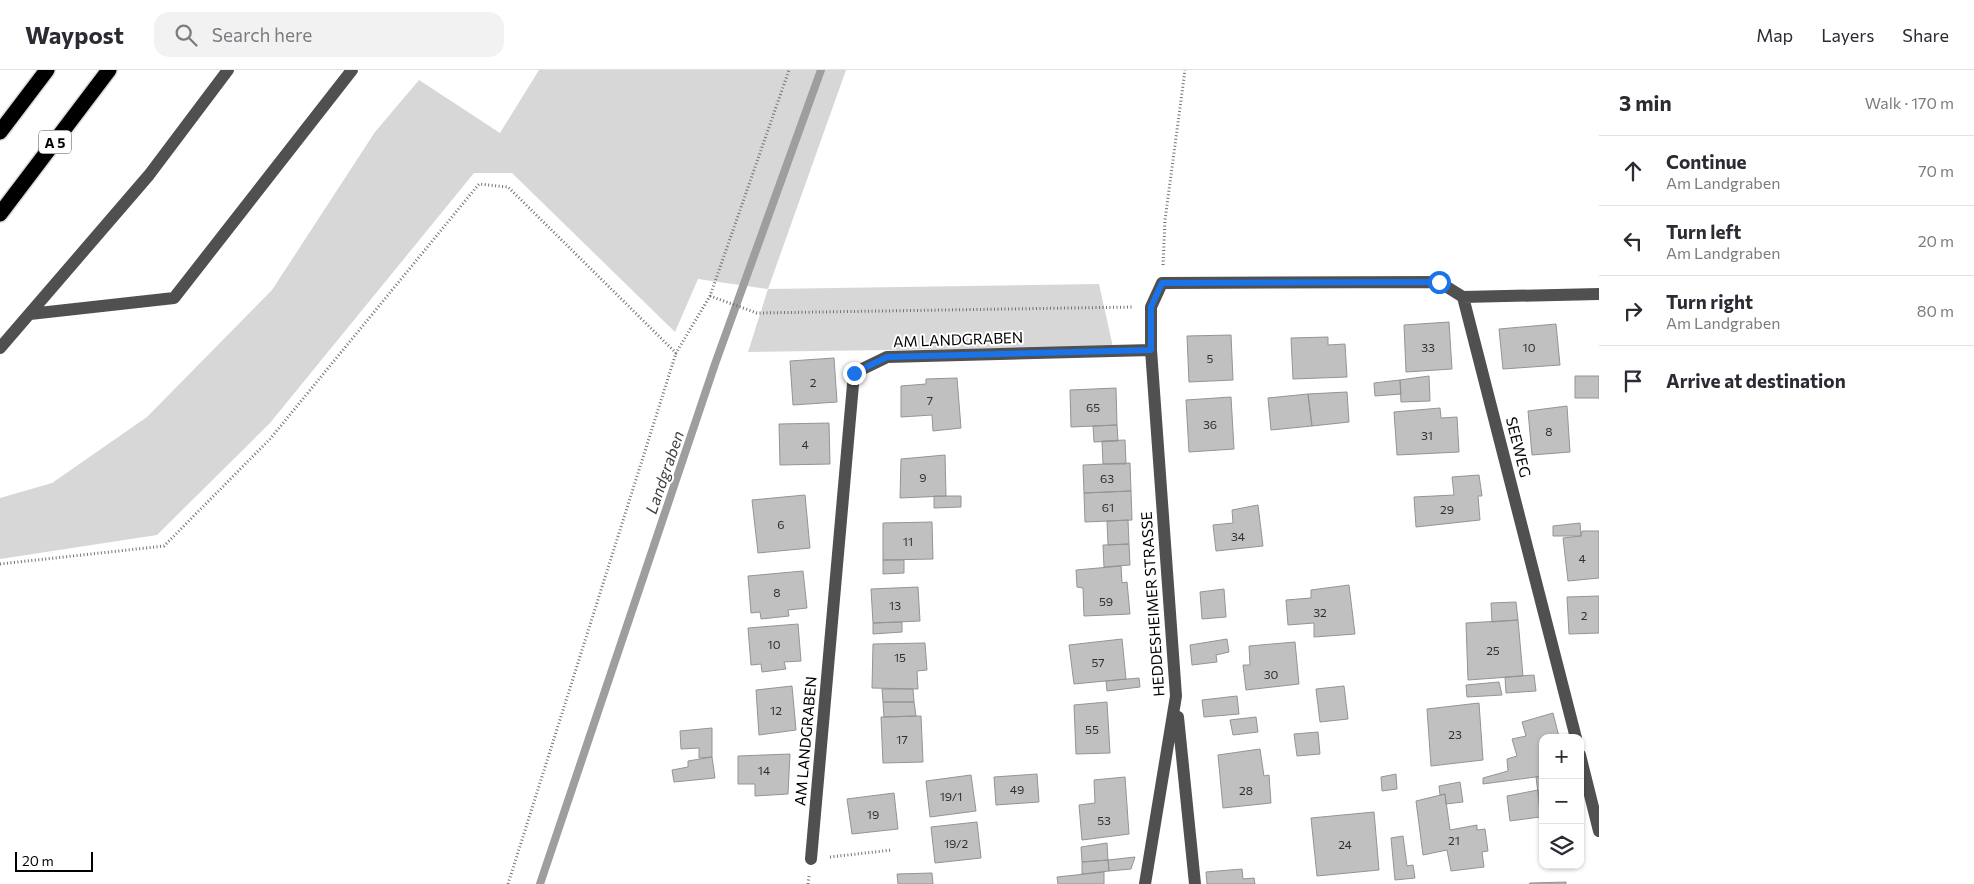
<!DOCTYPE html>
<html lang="en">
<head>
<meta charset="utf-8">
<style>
  body { margin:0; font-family:Commissioner,sans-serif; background:#f2f2f3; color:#2b2b33 }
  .controls { position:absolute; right:15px; bottom:15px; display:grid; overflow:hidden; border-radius:10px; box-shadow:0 1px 4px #0004 }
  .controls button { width:45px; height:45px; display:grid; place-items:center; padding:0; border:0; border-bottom:1px solid #e1e1e2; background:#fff; color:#2b2b33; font:25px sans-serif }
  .scale { position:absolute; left:15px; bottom:12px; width:78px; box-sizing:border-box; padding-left:5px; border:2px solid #000; border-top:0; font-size:14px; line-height:18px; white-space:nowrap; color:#000; -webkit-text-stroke:4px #fff; paint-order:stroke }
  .stop { position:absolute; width:15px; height:15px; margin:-11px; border:4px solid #1a73e8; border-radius:50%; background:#fff }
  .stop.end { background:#1a73e8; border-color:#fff; box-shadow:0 1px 5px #0008 }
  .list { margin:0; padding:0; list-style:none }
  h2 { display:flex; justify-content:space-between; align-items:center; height:65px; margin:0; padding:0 20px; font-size:21px }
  h2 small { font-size:16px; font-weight:400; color:#7c7c81 }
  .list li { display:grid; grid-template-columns:32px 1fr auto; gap:15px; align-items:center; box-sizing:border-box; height:70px; padding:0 20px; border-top:1px solid #e1e1e2 }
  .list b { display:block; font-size:19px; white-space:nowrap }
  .list p { margin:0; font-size:16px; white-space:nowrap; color:#7c7c81 }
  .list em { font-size:16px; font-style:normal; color:#7c7c81 }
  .icon { flex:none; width:28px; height:28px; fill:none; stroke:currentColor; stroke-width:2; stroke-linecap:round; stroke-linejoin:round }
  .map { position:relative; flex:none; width:1599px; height:814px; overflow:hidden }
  header { display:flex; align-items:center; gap:30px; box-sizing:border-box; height:70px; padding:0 25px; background:#fff; border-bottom:1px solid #e1e1e2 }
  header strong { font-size:24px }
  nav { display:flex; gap:28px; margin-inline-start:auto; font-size:18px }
  .search { width:350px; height:45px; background:#f2f2f3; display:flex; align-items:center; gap:12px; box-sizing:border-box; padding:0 18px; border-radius:15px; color:#7c7c81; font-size:19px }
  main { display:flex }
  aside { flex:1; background:#fff }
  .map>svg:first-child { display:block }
  .green { fill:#d7d7d7 }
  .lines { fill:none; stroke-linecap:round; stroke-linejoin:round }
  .stream { stroke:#9e9e9e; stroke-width:8 }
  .building { fill:#c0c0c0; stroke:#949494 }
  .highway-casing { stroke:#dbdbdb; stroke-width:18 }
  .path { stroke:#727272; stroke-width:3; stroke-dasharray:1 2.5; stroke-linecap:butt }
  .minor { stroke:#505050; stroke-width:12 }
  .highway { stroke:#000; stroke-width:15 }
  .route { stroke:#1a73e8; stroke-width:6 }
  .labels { text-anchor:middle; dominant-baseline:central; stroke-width:4; stroke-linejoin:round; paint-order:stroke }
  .number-label { font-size:12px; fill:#303030 }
  .shield { fill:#fff; stroke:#4c4c4c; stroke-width:1 }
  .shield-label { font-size:14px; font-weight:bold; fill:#000 }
  .street-label { font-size:15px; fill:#000; stroke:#fff }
  .water-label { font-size:16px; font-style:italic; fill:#3f3f3f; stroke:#fff }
</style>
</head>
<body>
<header>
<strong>Waypost</strong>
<div class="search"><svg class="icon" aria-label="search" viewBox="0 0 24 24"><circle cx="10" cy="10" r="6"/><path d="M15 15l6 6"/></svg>Search here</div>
<nav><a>Map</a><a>Layers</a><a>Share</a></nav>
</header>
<main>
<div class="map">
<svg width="1599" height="814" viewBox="0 0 1599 814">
  <rect width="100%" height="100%" fill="#fff"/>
  <path class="green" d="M539,0h307l-78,219 331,-5 14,63 -365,5 20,-63 -70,-10 -23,53 -163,-159h-38l-204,250 -113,112 -157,24v-61l52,-15 95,-66 125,-127 103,-158 44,-52 81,53z"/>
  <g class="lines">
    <path class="stream" d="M540,814l175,-520 106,-294"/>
  </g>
  <path class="building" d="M1449,252l3,47 -46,3 -2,-47z
    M1556,254l4,41 -57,4 -4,-40z
    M1231,265l2,45 -44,2 -2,-46z
    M1328,267v8l17,-1 2,33 -54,2 -2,-41z
    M834,288l3,44 -44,3 -3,-44z
    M1429,306l1,25 -29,1 -1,-22z
    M1575,306h24v22h-24z
    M957,308l4,50 -28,3 -1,-16 -31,2v-31l25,-2v-5z
    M1400,310l1,14 -26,2 -1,-13z
    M1116,318l1,37 -46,2 -1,-37z
    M1347,322l2,30 -37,4 -4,-32z
    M1308,324l4,32 -41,4 -3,-32z
    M1231,327l3,52 -45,3 -3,-52z
    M1567,336l3,46 -38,3 -4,-44z
    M1440,338l1,10 16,-1 2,35 -62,3 -3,-43z
    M829,353l1,41 -50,1 -1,-41z
    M1117,355l1,16 -24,1 -1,-16z
    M1125,370l1,24h-23l-1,-23z
    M945,385l1,41 -46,2 1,-39z
    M1130,393l1,28 -47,2 -1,-28z
    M1479,405l3,21h-4l2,24 -64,7 -2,-30 40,-2 -2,-18z
    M1131,421l1,29 -47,2 -1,-29z
    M805,425l5,53 -52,5 -6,-53z
    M934,426h27v11l-27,1z
    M1258,435l5,41 -47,5 -3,-26 20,-2 -1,-13z
    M1128,450l1,24 -21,1 -1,-24z
    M932,452l1,37 -50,1v-37z
    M1580,453l1,13h-28v-10z
    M1582,461h17v47l-31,3 -5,-43 18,-2z
    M1129,474l1,21 -26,2 -1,-22z
    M883,490h21v13l-21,1z
    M1121,496l1,17 5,-1 3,32 -46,2 -1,-28 -6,-1 -1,-17z
    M803,501l4,37 -19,2 1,6 -28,3 -1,-7 -9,1 -3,-37z
    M1349,515l6,49 -41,3v-14l-26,2 -2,-25 25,-2v-8z
    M918,517l2,34 -47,2 -2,-34z
    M1224,519l2,28 -24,2 -2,-27z
    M1599,526v37l-30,1 -2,-37z
    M1516,532l2,18 -26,2 -1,-19z
    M1518,550l5,56 -55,4 -2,-57z
    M902,552v10l-29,2v-11z
    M798,554l3,37 -17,1 2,7 -24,3 -1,-8 -10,1 -3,-37z
    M1122,569l4,40 -52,5 -5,-39z
    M1227,569l2,13 -13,3 1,7 -25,3 -2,-20z
    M1295,572l4,42 -53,6 -3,-25h7l-1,-19z
    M925,573l2,27 -10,1 1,18 -46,-1 1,-44z
    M1534,605l2,16 -30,2 -1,-16z
    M1139,608l1,9 -33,4 -1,-10z
    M1499,612l3,13 -35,2 -1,-12z
    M792,616l4,44 -37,5 -3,-45z
    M1344,616l4,33 -28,3 -4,-33z
    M882,619h31l1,13h-31z
    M1237,626l2,18 -35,3 -2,-17z
    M883,632h31l2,14 -32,1z
    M1107,632l3,51 -34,1 -2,-49z
    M1479,633l4,57 -52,6 -4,-57z
    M1553,643l6,24 -16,1v38l-60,8v-6l25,-7 -1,-12 10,-3 -5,-17 14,-3 -4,-14z
    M921,646l2,46 -40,1 -2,-46z
    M1256,647l2,15 -25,3 -3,-15z
    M712,658v29l-13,1v-10l-18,1 -1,-18z
    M1318,662l2,22 -23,2 -3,-22z
    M1260,679l4,27 5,-1 2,28 -48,5 -5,-53z
    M790,684l-2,40 -33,2v-12h-17v-28z
    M712,687l3,21 -41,4 -2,-12 16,-3v-6z
    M1037,704l2,28 -43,3 -2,-28z
    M1396,704l1,15 -15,2 -1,-14z
    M971,705l5,36 -46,6 -4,-36z
    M1543,706v32h-3l-4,-31z
    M1125,707l4,57 -47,6 -3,-35 16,-2 -1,-23z
    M1460,712l3,20 -17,2 -1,-10 -5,1 -1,-9z
    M1538,720l2,27 -30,4 -3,-25z
    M894,723l4,36 -46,5 -5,-35z
    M1445,724l5,36 27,-5v5l8,-1 3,22 -6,1 2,15 -33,4 -4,-21 -24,5 -7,-54z
    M1374,742l5,58 -62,6 -6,-58z
    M977,752l4,36 -46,5 -4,-36z
    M1403,766l4,30 6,-1 2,13 -20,2 -4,-42z
    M1107,773l1,17 -26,2 -1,-15z
    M1135,787l-4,12 -22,2 -1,-11z
    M1108,790l1,11 -27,3v-12z
    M1242,799l1,10 11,-1 1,6h-48l-1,-12z
    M1104,802v12h-46l-1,-7z
    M932,803l1,11h-35l-1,-10z
    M1566,812v2h-37l1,-1z"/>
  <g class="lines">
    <g class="highway-casing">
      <path id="highway" d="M0,62l47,-62
        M0,144l109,-144"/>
    </g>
    <path class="path" d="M1163,195l2,-45 20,-150
      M710,226l47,17 376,-6
      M0,494l164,-18 106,-107 209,-255 29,3 168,166 34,-57 79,-226
      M830,787l62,-7
      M508,814l168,-531
      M808,814l1,-8"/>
    <path class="minor" d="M1463,227l113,441
      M1463,227l136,-3
      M30,244l144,-16 178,-228
      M0,278l149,-173 79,-105
      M1178,647l17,167
      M1580,685l19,76
      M811,789l43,-486 33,-16 264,-7
      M1145,814l31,-188 -25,-346v-43l11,-24 277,-1 24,15"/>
    <use href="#highway" class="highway"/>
  </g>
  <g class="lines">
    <path class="route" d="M854,303l33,-16 264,-7v-43l11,-24 277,-1"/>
  </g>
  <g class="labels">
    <g class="number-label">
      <text x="1428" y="277">33</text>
      <text x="1529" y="277">10</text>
      <text x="1210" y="288">5</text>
      <text x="813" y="312">2</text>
      <text x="930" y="330">7</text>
      <text x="1093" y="337">65</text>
      <text x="1210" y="354">36</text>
      <text x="1549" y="361">8</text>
      <text x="1427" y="365">31</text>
      <text x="805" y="374">4</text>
      <text x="923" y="407">9</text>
      <text x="1107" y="408">63</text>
      <text x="1108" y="437">61</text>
      <text x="1447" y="439">29</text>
      <text x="781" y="454">6</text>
      <text x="1238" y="466">34</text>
      <text x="908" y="471">11</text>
      <text x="1582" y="488">4</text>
      <text x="777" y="522">8</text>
      <text x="1106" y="531">59</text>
      <text x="895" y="535">13</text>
      <text x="1320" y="542">32</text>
      <text x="1584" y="545">2</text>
      <text x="774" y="574">10</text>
      <text x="1493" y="580">25</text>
      <text x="900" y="587">15</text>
      <text x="1098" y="592">57</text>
      <text x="1271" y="604">30</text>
      <text x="776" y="640">12</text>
      <text x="1092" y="659">55</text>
      <text x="1455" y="664">23</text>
      <text x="902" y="669">17</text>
      <text x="764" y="700">14</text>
      <text x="1017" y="719">49</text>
      <text x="1246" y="720">28</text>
      <text x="951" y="726">19/1</text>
      <text x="873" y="744">19</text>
      <text x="1104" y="750">53</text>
      <text x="1454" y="770">21</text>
      <text x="956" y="773">19/2</text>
      <text x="1345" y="774">24</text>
    </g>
    <rect class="shield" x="39" y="60.5" width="32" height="23" rx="4"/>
    <g class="shield-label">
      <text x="55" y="72">A 5</text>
    </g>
    <g class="street-label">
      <text transform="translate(958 269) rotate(-2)">AM LANDGRABEN</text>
      <text transform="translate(1519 377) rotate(76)">SEEWEG</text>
      <text transform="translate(1152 534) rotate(-94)">HEDDESHEIMER STRASSE</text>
      <text transform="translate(805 671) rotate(-85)">AM LANDGRABEN</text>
    </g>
    <g class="water-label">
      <text transform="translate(664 402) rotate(-71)">Landgraben</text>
    </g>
  </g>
</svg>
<div class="controls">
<button>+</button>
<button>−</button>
<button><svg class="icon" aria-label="layers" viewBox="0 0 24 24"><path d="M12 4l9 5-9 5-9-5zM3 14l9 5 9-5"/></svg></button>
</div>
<div class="scale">20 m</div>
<div class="stop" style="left:1439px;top:212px"></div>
<div class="stop end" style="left:854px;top:303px"></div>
</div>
<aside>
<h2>3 min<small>Walk · 170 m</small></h2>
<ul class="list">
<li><svg class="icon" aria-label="ahead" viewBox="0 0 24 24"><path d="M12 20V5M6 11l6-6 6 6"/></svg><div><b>Continue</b><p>Am Landgraben</p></div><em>70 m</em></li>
<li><svg class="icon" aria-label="left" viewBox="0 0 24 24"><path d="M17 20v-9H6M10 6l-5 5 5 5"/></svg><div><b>Turn left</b><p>Am Landgraben</p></div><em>20 m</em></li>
<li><svg class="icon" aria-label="right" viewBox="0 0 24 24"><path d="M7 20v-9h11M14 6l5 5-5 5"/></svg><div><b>Turn right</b><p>Am Landgraben</p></div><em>80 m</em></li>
<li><svg class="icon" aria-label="arrive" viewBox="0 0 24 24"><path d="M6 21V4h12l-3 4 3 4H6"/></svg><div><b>Arrive at destination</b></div></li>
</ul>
</aside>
</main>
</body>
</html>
